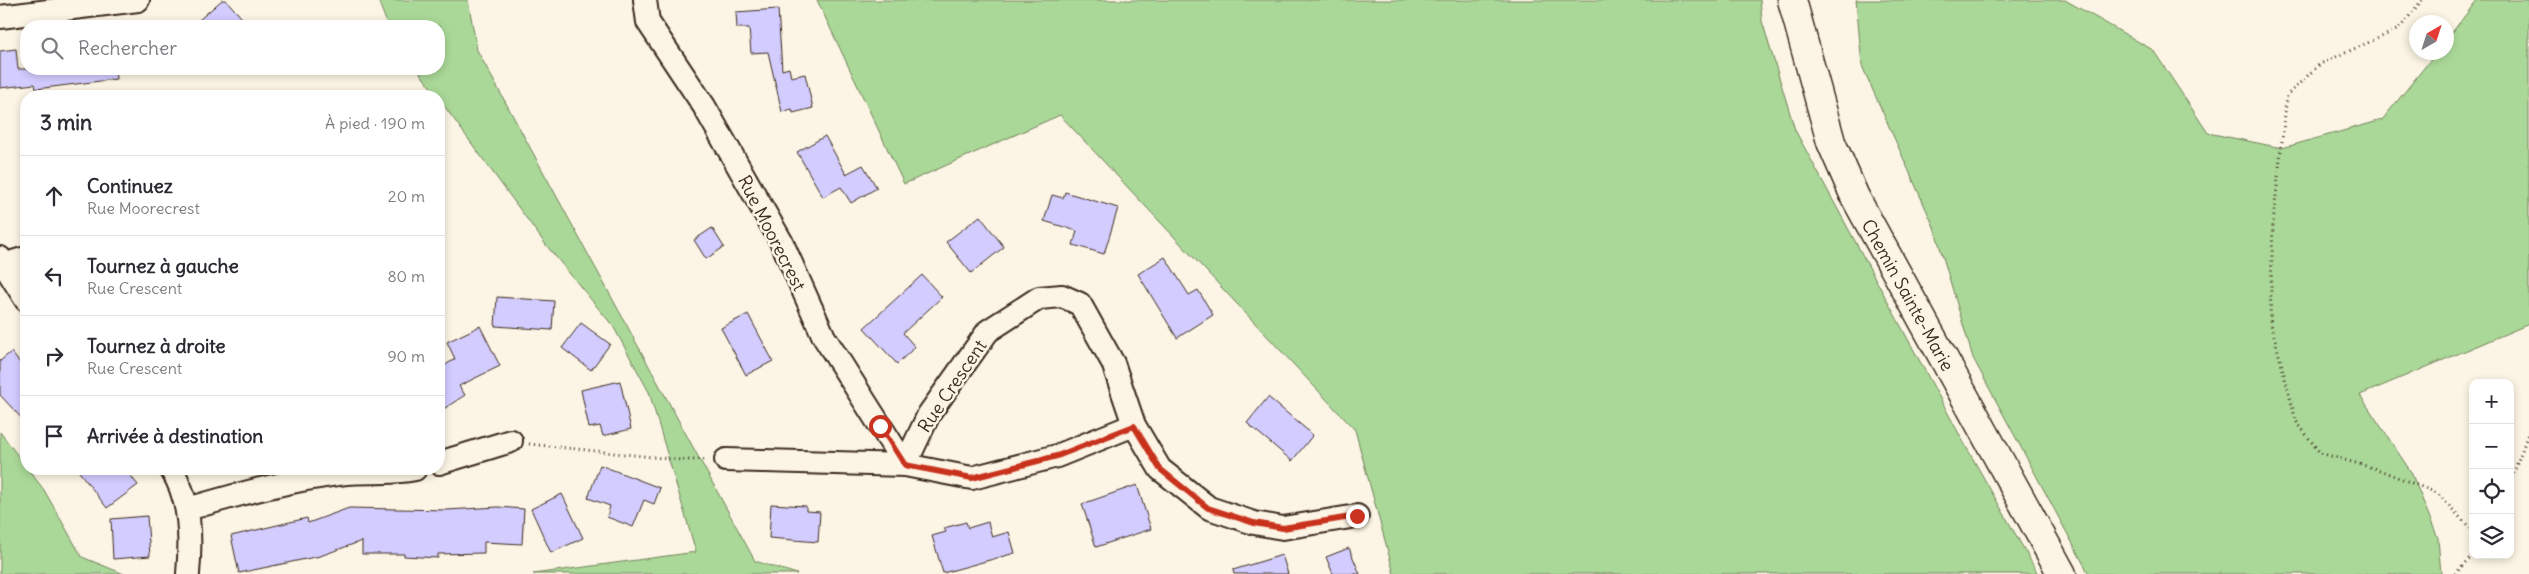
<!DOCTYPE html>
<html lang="fr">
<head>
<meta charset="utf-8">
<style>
  body { margin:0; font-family:Delius,sans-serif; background:#f2f2f3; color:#2b2b33 }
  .controls { position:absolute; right:15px; bottom:15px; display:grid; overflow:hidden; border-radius:10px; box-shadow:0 2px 8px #0003 }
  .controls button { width:45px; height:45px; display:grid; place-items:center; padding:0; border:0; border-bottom:1px solid #e1e1e2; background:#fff; color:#2b2b33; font:25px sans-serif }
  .compass { position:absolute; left:2409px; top:15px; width:45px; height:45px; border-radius:50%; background:#fff; box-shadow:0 2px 8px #0003; rotate:39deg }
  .stop { position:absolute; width:15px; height:15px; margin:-11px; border:4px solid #c8321e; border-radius:50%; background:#fff }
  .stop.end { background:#c8321e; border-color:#fff; box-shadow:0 1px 5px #0008 }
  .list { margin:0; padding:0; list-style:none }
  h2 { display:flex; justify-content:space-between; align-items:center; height:65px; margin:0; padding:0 20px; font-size:21px }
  h2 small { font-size:16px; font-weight:400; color:#7c7c81 }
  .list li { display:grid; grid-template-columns:32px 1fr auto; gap:15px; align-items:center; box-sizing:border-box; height:80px; padding:0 20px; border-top:1px solid #e1e1e2 }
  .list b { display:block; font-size:19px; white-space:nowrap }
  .list p { margin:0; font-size:16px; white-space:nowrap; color:#7c7c81 }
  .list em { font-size:16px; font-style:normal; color:#7c7c81 }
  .icon { flex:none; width:28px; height:28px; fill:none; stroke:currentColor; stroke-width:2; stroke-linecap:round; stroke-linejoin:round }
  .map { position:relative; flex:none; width:2529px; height:574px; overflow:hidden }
  .search { position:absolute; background:#fff; box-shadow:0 2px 8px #0003; left:20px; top:20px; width:425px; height:55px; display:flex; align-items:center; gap:12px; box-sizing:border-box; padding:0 18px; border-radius:20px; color:#7c7c81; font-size:19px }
  .panel { position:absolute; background:#fff; box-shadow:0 2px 8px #0003; left:20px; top:90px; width:425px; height:385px; border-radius:20px }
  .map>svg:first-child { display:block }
  .green { fill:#aad898; stroke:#72815b }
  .building { fill:#d2ccff; stroke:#3b2a1e }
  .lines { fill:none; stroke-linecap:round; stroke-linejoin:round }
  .street-casing { stroke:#3b2a1e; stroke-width:26 }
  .secondary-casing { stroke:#3b2a1e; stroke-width:31 }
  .path { stroke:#3b2a1e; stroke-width:3; stroke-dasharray:1 4; stroke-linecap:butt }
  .street { stroke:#fcf5e5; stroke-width:22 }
  .secondary { stroke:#fcf5e5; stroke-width:28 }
  .route { stroke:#c8321e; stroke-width:6 }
  .labels { text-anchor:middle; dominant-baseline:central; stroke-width:5; stroke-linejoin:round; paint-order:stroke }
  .street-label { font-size:18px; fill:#3b2a1e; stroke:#fcf5e5 }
</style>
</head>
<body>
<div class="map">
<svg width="2529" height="574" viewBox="0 0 2529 574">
  <rect width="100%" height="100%" fill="#fcf5e5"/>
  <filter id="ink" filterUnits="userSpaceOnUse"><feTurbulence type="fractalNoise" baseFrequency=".02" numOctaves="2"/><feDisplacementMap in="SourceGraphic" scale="10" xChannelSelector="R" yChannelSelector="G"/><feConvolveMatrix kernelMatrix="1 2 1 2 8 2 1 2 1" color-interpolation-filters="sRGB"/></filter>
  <g filter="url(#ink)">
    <path class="green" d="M378,0h90l9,50 278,511 42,13h-264l163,-22 -47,-160 -36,-66 -67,-81 -129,-176h22v-43h-51z
      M817,0h943l2,21 33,109 169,313 74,131h-644l-39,-144 -295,-315 -156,69z
      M1856,0h209l88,50 55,83 74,15 100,-28 54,-67 10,-1 1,-13 30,-39h52v324l-169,71 51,77 27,66 3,36h-352l-116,-216 -39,-131 -72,-161z
      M0,432l44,58 38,67 42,17h-124z"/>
    <path class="building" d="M222,0h4l23,26h-57z
      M778,9l4,61 7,-2 2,9 14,-3 8,34 -20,5 -1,-4 -10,3 -14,-60 -17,1 -2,-25h-12l-1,-16z
      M16,49l2,20h97l1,10 -80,10 -1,-5 -35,4v-37z
      M825,136l21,38 17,-9 14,23 -26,15 -10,-16 -18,10 -26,-45z
      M1065,192l53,16 -14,46 -31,-9 4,-14 -33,-10 8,-26 11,3z
      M980,216l24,31 -33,26 -25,-31z
      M712,228l12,19 -18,12 -12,-19z
      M1165,257l24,38 9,-5 15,25 -36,23 -39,-64z
      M922,275l20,22 -39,36 12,14 -18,17 -33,-36z
      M497,297l57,4 -2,29 -57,-4z
      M748,314l25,47 -27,14 -25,-47z
      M581,323l29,21 -19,26 -29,-22z
      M480,326l20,40 -41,20 6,9 -26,17v-43l16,-10 -8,-17z
      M11,352l15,18v53l-26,-28v-34z
      M620,381l11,48 -28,7 -3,-10 -11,2 -8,-38z
      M1268,397l45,38 -21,26 -45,-38z
      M600,465l60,23 -6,16 -10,-4 -11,27 -26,-10 3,-11 -22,-8z
      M77,469h48l13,16 -31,23z
      M1137,485l14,44 -55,18 -14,-43z
      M562,494l21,44 -32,15 -20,-44z
      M771,504l35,2v5l14,1 -2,30 -49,-4z
      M498,507l26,2 -2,35 -38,-2v11l-46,1v4l-34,-2v-2h-42v-13l-42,15 -81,17 -8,-37 76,-18 1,5 41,-15 98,2z
      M147,516l3,40 -37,3 -2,-40z
      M966,522l2,6 20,-6 4,15 17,-5 6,21 -72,20 -11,-37 14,-4 -2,-4z
      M1349,548l11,26h-27l-7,-17z
      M1282,555l6,19h-54l-1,-4z"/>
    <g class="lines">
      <g class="street-casing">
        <path id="street" d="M645,0l3,22 56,84 78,137 42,94 81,128
          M0,17l138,-17
          M0,258l26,42
          M3,265l23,-7
          M1134,425l26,44 49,39 45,15 29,5 74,-12
          M726,460l179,5 67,13 85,-22 77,-31 -21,-62 -33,-59 -18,-8 -23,2 -51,33 -59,83 -24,51
          M439,463l72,-22
          M171,469c20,30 20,70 17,105
          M188,509c51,-15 105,-30 158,-36 23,-2 46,1 69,-4"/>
      </g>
      <g class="secondary-casing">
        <path id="secondary" d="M1792,0l39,142 24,55 207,377"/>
      </g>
      <path class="path" d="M2422,0l-23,29 -79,35 -33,31 -14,128 -3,97 26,101 24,32 57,16 60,24 36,38
        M529,444l152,16h26
        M2510,483l19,-52
        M2455,574l18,-20"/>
      <use href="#street" class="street"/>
      <use href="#secondary" class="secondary"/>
    </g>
  </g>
  <g class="lines" filter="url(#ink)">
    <path class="route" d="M880,426l25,39 67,13 85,-22 77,-30 26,43 48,39 46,15 29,5 74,-12"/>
  </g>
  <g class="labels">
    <g class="street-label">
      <text transform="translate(772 233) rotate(63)">Rue Moorecrest</text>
      <text transform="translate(1908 295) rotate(61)">Chemin Sainte-Marie</text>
      <text transform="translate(952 386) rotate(-56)">Rue Crescent</text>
    </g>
  </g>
</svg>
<div class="controls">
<button>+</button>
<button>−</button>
<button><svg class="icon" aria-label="locate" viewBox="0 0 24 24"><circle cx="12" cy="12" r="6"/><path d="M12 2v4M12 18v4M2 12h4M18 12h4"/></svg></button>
<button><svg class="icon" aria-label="layers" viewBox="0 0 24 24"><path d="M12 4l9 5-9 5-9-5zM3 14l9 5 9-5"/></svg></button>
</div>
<svg class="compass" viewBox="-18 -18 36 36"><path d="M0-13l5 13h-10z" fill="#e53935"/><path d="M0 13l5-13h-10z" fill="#7c7c81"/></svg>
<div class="stop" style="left:880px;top:426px"></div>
<div class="stop end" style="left:1357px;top:516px"></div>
<div class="search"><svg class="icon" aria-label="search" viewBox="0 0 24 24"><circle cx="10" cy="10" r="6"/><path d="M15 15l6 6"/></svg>Rechercher</div>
<section class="panel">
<h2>3 min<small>À pied · 190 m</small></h2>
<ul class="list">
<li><svg class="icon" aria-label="ahead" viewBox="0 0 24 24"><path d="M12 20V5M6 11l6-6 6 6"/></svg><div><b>Continuez</b><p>Rue Moorecrest</p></div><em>20 m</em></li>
<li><svg class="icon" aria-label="left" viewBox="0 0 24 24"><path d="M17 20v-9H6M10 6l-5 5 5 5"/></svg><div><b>Tournez à gauche</b><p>Rue Crescent</p></div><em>80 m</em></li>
<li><svg class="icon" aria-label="right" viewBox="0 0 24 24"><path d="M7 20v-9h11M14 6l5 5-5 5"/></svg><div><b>Tournez à droite</b><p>Rue Crescent</p></div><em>90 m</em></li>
<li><svg class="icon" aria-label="arrive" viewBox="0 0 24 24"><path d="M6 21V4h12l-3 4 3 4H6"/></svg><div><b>Arrivée à destination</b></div></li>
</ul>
</section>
</div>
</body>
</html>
